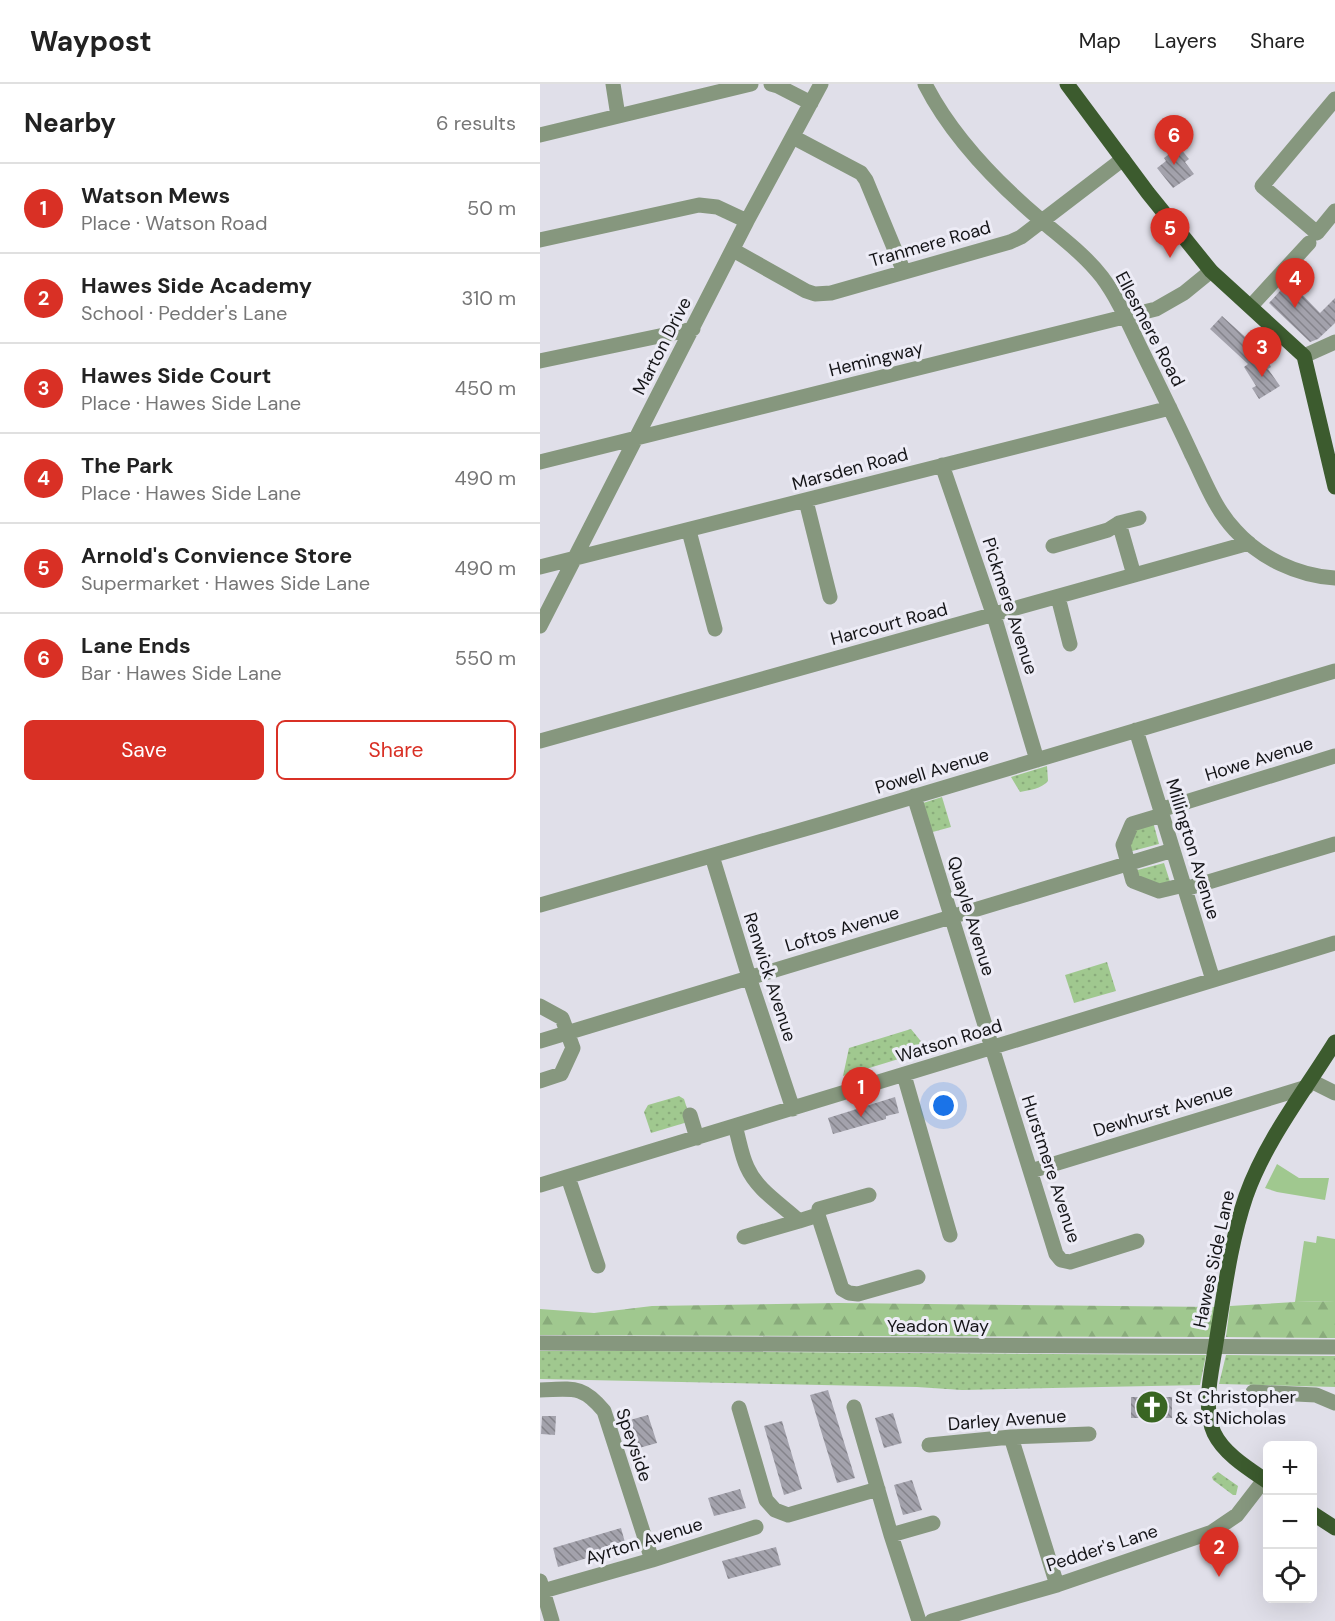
<!DOCTYPE html>
<html lang="en">
<head>
<meta charset="utf-8">
<style>
  body { margin:0; font-family:"DM Sans",sans-serif; background:#f2f2f2; color:#222 }
  .controls { position:absolute; right:18px; bottom:18px; display:grid; overflow:hidden; border-radius:9px; box-shadow:0 6px 24px #0002 }
  .controls button { width:54px; height:54px; display:grid; place-items:center; padding:0; border:0; border-bottom:2px solid #e0e0e0; background:#fff; color:#222; font:30px sans-serif }
  .you { position:absolute; left:404px; top:1022px; width:21px; height:21px; margin:-15px; border:4px solid #fff; border-radius:50%; background:#1a73e8; box-shadow:0 0 0 9px #1a73e833 }
  .badge { display:grid; place-items:center; width:39px; height:39px; border-radius:50%; background:#d93025; color:#fff; font-size:20px; font-weight:700 }
  .pin { position:absolute; translate:-50% -50px; filter:drop-shadow(0 2px 3px #0008) }
  .pin::after { content:''; position:absolute; top:32px; width:21px; height:18px; background:inherit; clip-path:polygon(0 0,100% 0,50% 100%) }
  .list { margin:0; padding:0; list-style:none }
  h2 { display:flex; justify-content:space-between; align-items:center; height:78px; margin:0; padding:0 24px; font-size:26px }
  h2 small { font-size:20px; font-weight:400; color:#767676 }
  .list li { display:grid; grid-template-columns:39px 1fr auto; gap:18px; align-items:center; box-sizing:border-box; height:90px; padding:0 24px; border-top:2px solid #e0e0e0 }
  .list b { display:block; font-size:22px; white-space:nowrap }
  .list p { margin:0; font-size:20px; white-space:nowrap; color:#767676 }
  .list em { font-size:20px; font-style:normal; color:#767676 }
  .actions { display:flex; gap:12px; padding:18px 24px }
  .actions a { flex:1; padding:14px 0; border:2px solid #d93025; border-radius:9px; text-align:center; font-size:21px; color:#d93025 }
  .actions .main { background:#d93025; color:#fff }
  .icon { flex:none; width:33px; height:33px; fill:none; stroke:currentColor; stroke-width:2; stroke-linecap:round; stroke-linejoin:round }
  .map { position:relative; flex:none; width:795px; height:1537px; overflow:hidden }
  header { display:flex; align-items:center; gap:36px; box-sizing:border-box; height:84px; padding:0 30px; background:#fff; border-bottom:2px solid #e0e0e0 }
  header strong { font-size:28px }
  nav { display:flex; gap:33px; margin-inline-start:auto; font-size:21px }
  main { display:flex }
  aside { flex:1; background:#fff }
  .map>svg:first-child { display:block }
  .grass { fill:url(#grass-dots) }
  .forest { fill:url(#forest-firs) }
  .garden { fill:#a0c88f }
  .building { fill:url(#building-back-hatch) }
  .lines { fill:none; stroke-linecap:round; stroke-linejoin:round }
  .minor { stroke:#86977e; stroke-width:15 }
  .major { stroke:#3c5b2e; stroke-width:15 }
  .labels { text-anchor:middle; dominant-baseline:central; stroke-width:6; stroke-linejoin:round; paint-order:stroke }
  .street-label { font-size:18px; fill:#151518; stroke:#edecf6 }
  .poi-label { font-size:18px; fill:#151518; stroke:#edecf6; text-anchor:start }
</style>
</head>
<body>
<header>
<strong>Waypost</strong>
<nav><a>Map</a><a>Layers</a><a>Share</a></nav>
</header>
<main>
<aside>
<h2>Nearby<small>6 results</small></h2>
<ul class="list">
<li><span class="badge">1</span><div><b>Watson Mews</b><p>Place · Watson Road</p></div><em>50 m</em></li>
<li><span class="badge">2</span><div><b>Hawes Side Academy</b><p>School · Pedder's Lane</p></div><em>310 m</em></li>
<li><span class="badge">3</span><div><b>Hawes Side Court</b><p>Place · Hawes Side Lane</p></div><em>450 m</em></li>
<li><span class="badge">4</span><div><b>The Park</b><p>Place · Hawes Side Lane</p></div><em>490 m</em></li>
<li><span class="badge">5</span><div><b>Arnold's Convience Store</b><p>Supermarket · Hawes Side Lane</p></div><em>490 m</em></li>
<li><span class="badge">6</span><div><b>Lane Ends</b><p>Bar · Hawes Side Lane</p></div><em>550 m</em></li>
</ul>
<div class="actions"><a class="main">Save</a><a>Share</a></div>
</aside>
<div class="map">
<svg width="795" height="1537" viewBox="0 0 795 1537">
  <defs>
    <pattern id="grass-dots" width="8" height="8" patternUnits="userSpaceOnUse" patternTransform="scale(1.5)"><rect width="8" height="8" fill="#a0c88f"/><path d="M2 2h.1M6 6h.1" fill="none" stroke="#89ab7b" stroke-width="1.8" stroke-linecap="round"/></pattern>
    <pattern id="forest-firs" width="22" height="20" patternUnits="userSpaceOnUse" patternTransform="scale(1.5)"><rect width="22" height="20" fill="#a0c88f"/><path d="M5 1l3.5 6h-7zM16 11l3.5 6h-7z" fill="#89ab7b"/></pattern>
    <pattern id="building-back-hatch" width="6" height="6" patternUnits="userSpaceOnUse" patternTransform="scale(1.5)"><rect width="6" height="6" fill="#a3a2ac"/><path d="M-1 5l2 2M0 0l6 6M5-1l2 2" fill="none" stroke="#84838b"/></pattern>
  </defs>
  <rect width="100%" height="100%" fill="#e0dfe9"/>
  <path class="grass" d="M507,682l1,15c-7,8 -18,9 -28,11l-9,-15z
    M402,713l9,30 -22,6 -9,-29z
    M612,734l7,26 -34,9 7,-29z
    M624,779l8,25 -13,3 -29,-19z
    M567,878l9,29 -42,12 -9,-28z
    M371,945l17,21 -85,26 6,-28z
    M139,1012l5,3 7,22 -40,12 -7,-21 4,-7z
    M0,1267h94l572,4 -6,30 -238,5 -45,-3 -377,-8z
    M686,1271l109,1v31l-116,-3z
    M678,1388l20,14 -2,9h-3l-20,-15 -1,-3z"/>
  <path class="forest" d="M795,1217v37l-109,-1 4,-31 65,-4z
    M298,1219l378,4 -6,30 -670,-2v-26l54,4 58,-7z"/>
  <path class="garden" d="M737,1080l22,14h30l-4,22 -48,-8 -12,-4z
    M777,1152l18,3v62l-40,1 9,-61 12,2z"/>
  <path class="building" d="M639,63l10,12 -4,3 9,12 -21,14 -16,-20 9,-7 -2,-3z
    M749,197l31,32 15,-15v25l-17,16 -8,3 -41,-39z
    M682,232l41,37 8,14 -3,2 12,17 -21,13 -7,-11 4,-2 -12,-19 4,-3 -38,-35z
    M355,1013l4,16 -13,3v3l-53,15 -5,-16z
    M288,1306l27,88 -18,5 -27,-88z
    M591,1313h41v21h-41z
    M353,1329l9,30 -18,5 -9,-30z
    M108,1331l9,28 -18,5 -9,-28z
    M2,1332h14l-1,19 -14,-1z
    M242,1337l20,68 -18,6 -20,-69z
    M372,1396l10,30 -19,5 -9,-30z
    M200,1405l6,19 -32,8 -6,-18z
    M81,1444l5,18 -68,21 -5,-19z
    M236,1463l5,18 -53,14 -6,-18z"/>
  <g class="lines">
    <path class="minor" d="M73,0l5,32
      M231,0l7,2 33,17
      M385,0c27,53 72,99 117,137 21,18 43,34 60,56 15,20 26,45 37,68 18,37 36,73 53,110 13,26 23,54 43,75 25,28 63,46 100,48
      M795,15l-73,87 55,47 18,-22
      M0,51l211,-51
      M253,53l68,36 5,7 38,92
      M0,156l159,-35 18,2 30,14
      M193,166l73,41 9,3 16,-1 179,-51 11,-5 102,-78
      M711,222l58,-63
      M764,272l31,-14
      M0,277l153,-32
      M0,378l616,-153 28,-16 27,-22
      M402,381l52,151 43,144
      M266,417l24,96
      M579,439l15,52
      M149,447l26,98
      M513,462l55,-16 11,-7 20,-5
      M0,483l630,-159
      M518,513l12,47
      M0,542l207,-405 74,-137
      M596,646l77,250
      M0,657l709,-198
      M374,712l142,458 5,6 9,2 67,-21
      M620,726l175,-54
      M622,731l-30,9 -9,21 10,36 26,10 25,-6
      M172,772l37,121 44,132
      M645,805l150,-45
      M0,821l289,-83 506,-151
      M0,922l22,12 11,30 -12,26 -21,7
      M0,957l633,-191
      M364,991l46,160
      M771,997l24,12
      M150,1031l7,23
      M195,1042c4,13 6,28 12,41 10,23 34,37 52,54l19,-6 1,-6 50,-14
      M491,1087l276,-84
      M28,1093l30,89
      M0,1101l795,-242
      M278,1131l24,74 7,4 9,1 60,-17
      M204,1153l55,-16
      M0,1259l795,4
      M0,1306c32,-1 42,-6 64,21l48,149
      M713,1308l63,3 19,8
      M314,1323l37,128 28,86
      M199,1324l27,92 9,10 13,5 90,-26
      M471,1353l46,148
      M389,1361l82,-8 78,-3
      M351,1451l42,-12
      M0,1497l3,10 109,-31 104,-33
      M3,1507l9,30
      M392,1537l125,-36 155,-53 25,-17 27,-35"/>
    <path class="major" d="M527,0l81,109 63,78 93,85 31,131
      M728,1398c-19,-13 -44,-28 -54,-49 -12,-27 -2,-62 2,-90 8,-48 14,-100 30,-147 20,-56 58,-104 89,-154
      M772,1429l23,15"/>
  </g>
  <defs>
    <g id="church-disc" transform="scale(1.725)"><circle r="9.5" fill="#396522" stroke="#edecf6"/><path d="M-1.2-6h2.4v3.5h3.3v2.4h-3.3V6h-2.4V-.1h-3.3v-2.4h3.3Z" fill="#fff"/></g>
  </defs>
  <g fill-rule="evenodd">
    <use href="#church-disc" x="612" y="1323"/>
  </g>
  <g class="labels">
    <g class="street-label">
      <text transform="translate(390 160) rotate(-16)">Tranmere Road</text>
      <text transform="translate(610 245) rotate(62)">Ellesmere Road</text>
      <text transform="translate(122 262) rotate(-63)">Marton Drive</text>
      <text transform="translate(336 275) rotate(-14)">Hemingway</text>
      <text transform="translate(310 385) rotate(-15)">Marsden Road</text>
      <text transform="translate(470 522) rotate(72)">Pickmere Avenue</text>
      <text transform="translate(349 540) rotate(-15)">Harcourt Road</text>
      <text transform="translate(719 675) rotate(-17)">Howe Avenue</text>
      <text transform="translate(392 687) rotate(-17)">Powell Avenue</text>
      <text transform="translate(653 765) rotate(73)">Millington Avenue</text>
      <text transform="translate(431 832) rotate(73)">Quayle Avenue</text>
      <text transform="translate(302 845) rotate(-17)">Loftos Avenue</text>
      <text transform="translate(230 893) rotate(72)">Renwick Avenue</text>
      <text transform="translate(409 957) rotate(-17)">Watson Road</text>
      <text transform="translate(623 1026) rotate(-17)">Dewhurst Avenue</text>
      <text transform="translate(511 1085) rotate(72)">Hurstmere Avenue</text>
      <text transform="translate(674 1175) rotate(-78)">Hawes Side Lane</text>
      <text x="398" y="1242">Yeadon Way</text>
      <text transform="translate(467 1336) rotate(-4)">Darley Avenue</text>
      <text transform="translate(94 1361) rotate(71)">Speyside</text>
      <text transform="translate(104 1457) rotate(-17)">Ayrton Avenue</text>
      <text transform="translate(562 1464) rotate(-18)">Pedder's Lane</text>
    </g>
    <g class="poi-label">
      <text x="635" y="1313">St Christopher<tspan x="635" dy="21">&amp; St Nicholas</tspan></text>
    </g>
  </g>
</svg>
<div class="controls">
<button>+</button>
<button>−</button>
<button><svg class="icon" aria-label="locate" viewBox="0 0 24 24"><circle cx="12" cy="12" r="6"/><path d="M12 2v4M12 18v4M2 12h4M18 12h4"/></svg></button>
</div>
<div class="you"></div>
<div class="pin badge" style="left:321px;top:1033px">1</div>
<div class="pin badge" style="left:679px;top:1493px">2</div>
<div class="pin badge" style="left:722px;top:293px">3</div>
<div class="pin badge" style="left:755px;top:224px">4</div>
<div class="pin badge" style="left:630px;top:174px">5</div>
<div class="pin badge" style="left:634px;top:81px">6</div>
</div>
</main>
</body>
</html>
